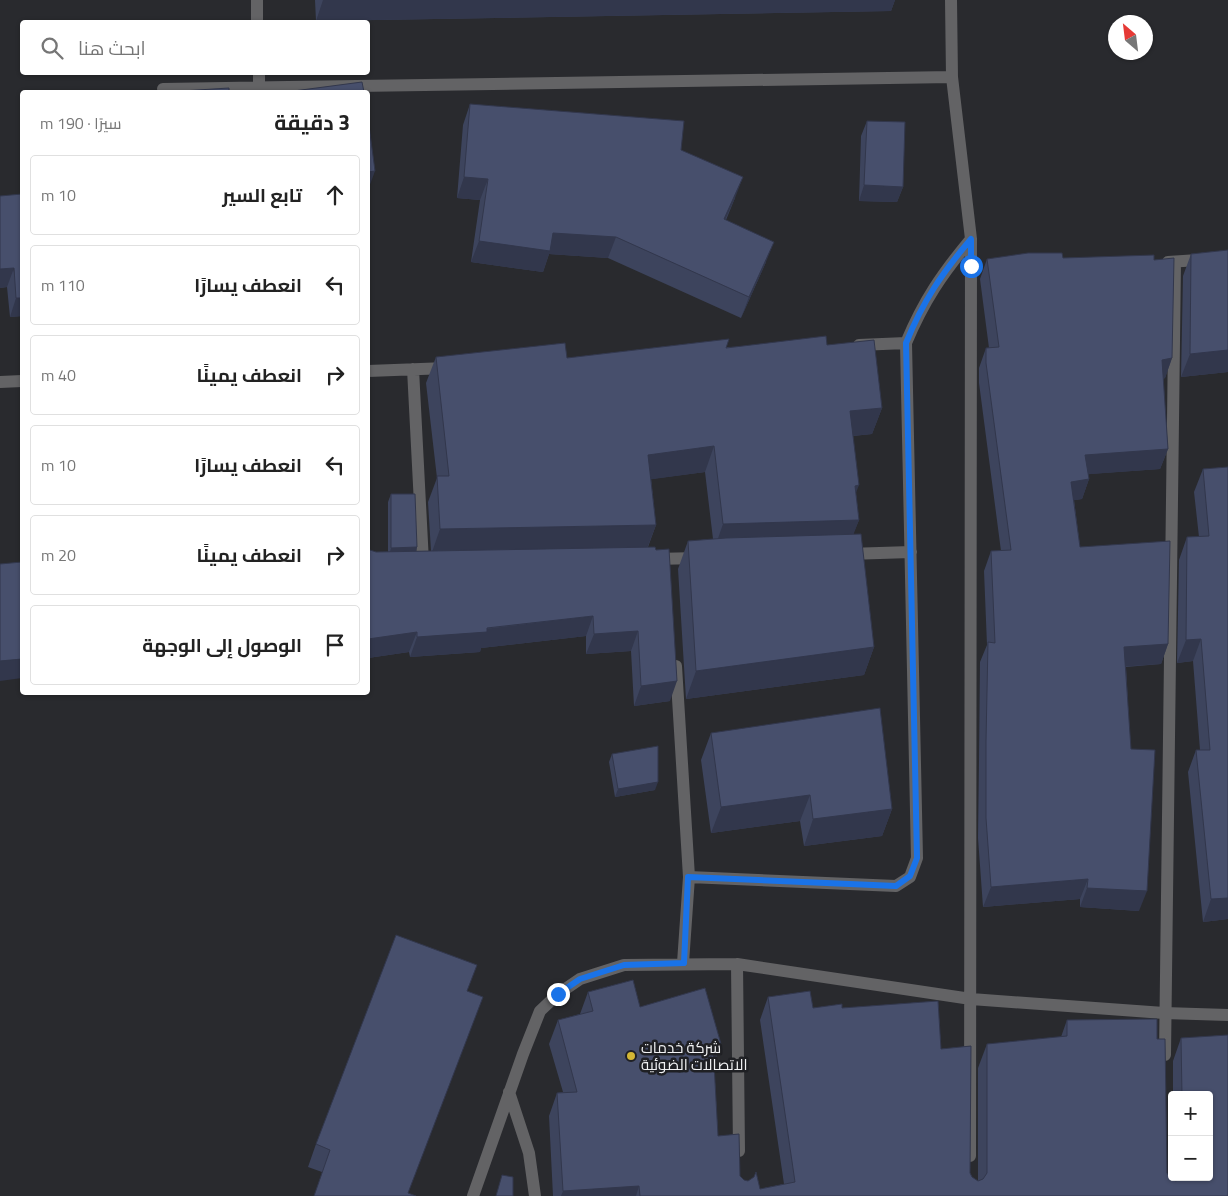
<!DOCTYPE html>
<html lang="ar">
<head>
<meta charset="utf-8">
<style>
  body { margin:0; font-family:"Titillium Web",Cairo,sans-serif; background:#f2f2f2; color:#222; direction:rtl }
  .controls { position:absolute; right:15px; bottom:15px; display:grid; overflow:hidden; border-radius:5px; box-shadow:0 1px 4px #0004 }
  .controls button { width:45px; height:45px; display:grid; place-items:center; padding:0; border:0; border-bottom:1px solid #e0e0e0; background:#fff; color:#222; font:25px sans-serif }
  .compass { position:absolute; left:1108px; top:15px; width:45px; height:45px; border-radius:50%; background:#fff; box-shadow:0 1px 4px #0004; rotate:332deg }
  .stop { position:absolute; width:15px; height:15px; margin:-11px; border:4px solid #1a73e8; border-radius:50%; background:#fff }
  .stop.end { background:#1a73e8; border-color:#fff; box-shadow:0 1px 5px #0008 }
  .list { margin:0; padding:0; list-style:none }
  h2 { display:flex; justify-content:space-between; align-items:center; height:65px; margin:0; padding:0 20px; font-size:21px }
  h2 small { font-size:16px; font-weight:400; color:#767676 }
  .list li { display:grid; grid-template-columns:32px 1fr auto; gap:15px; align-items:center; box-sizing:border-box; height:80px; margin:0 10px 10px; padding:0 10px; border:1px solid #e0e0e0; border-radius:5px }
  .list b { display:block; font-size:19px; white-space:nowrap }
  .list em { font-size:16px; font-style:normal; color:#767676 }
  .icon { flex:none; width:28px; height:28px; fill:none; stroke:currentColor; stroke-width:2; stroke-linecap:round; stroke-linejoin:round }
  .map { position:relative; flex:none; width:1228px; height:1196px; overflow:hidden; direction:ltr }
  .search { position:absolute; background:#fff; box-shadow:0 1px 4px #0004; left:20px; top:20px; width:350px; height:55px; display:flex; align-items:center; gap:12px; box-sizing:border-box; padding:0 18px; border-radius:5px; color:#767676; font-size:19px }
  .panel { position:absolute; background:#fff; box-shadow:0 1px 4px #0004; left:20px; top:90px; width:350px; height:605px; border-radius:5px; direction:rtl }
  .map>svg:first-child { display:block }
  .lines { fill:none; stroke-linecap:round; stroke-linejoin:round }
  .minor { stroke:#636365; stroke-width:12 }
  .wall { fill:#3d445d }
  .shaded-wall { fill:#32374c }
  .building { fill:#474f6c; stroke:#32374c }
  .route { stroke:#1a73e8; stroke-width:6 }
  .poi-dot { fill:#d3b635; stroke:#1f2024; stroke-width:2 }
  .labels { text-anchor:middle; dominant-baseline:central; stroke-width:5; stroke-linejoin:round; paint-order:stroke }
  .poi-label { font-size:15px; fill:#f1f2f4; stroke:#1f2024; text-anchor:start }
</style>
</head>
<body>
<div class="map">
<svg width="1228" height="1196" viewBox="0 0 1228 1196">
  <rect width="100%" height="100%" fill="#292a2e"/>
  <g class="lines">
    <path class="minor" d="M257,0v22
      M951,0l1,77 19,162 -1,917
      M259,72v15
      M163,89l789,-12
      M1168,262l60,-4
      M859,345l47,-2
      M413,369l10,193
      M368,371l79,-3
      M0,382l22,-1
      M848,554l63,-2
      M654,559l45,-1
      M676,666l13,211 -6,86
      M689,877l207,9 14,-9 7,-19 -11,-515c18,-43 36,-69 65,-104
      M737,964l2,187
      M1165,1055l10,-793
      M509,1092l20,61 6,43
      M473,1196l50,-142 17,-43 18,-17 22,-15 44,-14 113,-1 234,35 193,14 64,2"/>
  </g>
  <path class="wall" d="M315,0h580l-4,11 -575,10z
    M470,104l211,46 54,48 -9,22 40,42 -25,56 -133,-60 -59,-4 -6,18 -72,-10 9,-62 -23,-2 6,-73z
    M867,121l36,66 -6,15 -38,-1 2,-65z
    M0,196l22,120 -12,1 -3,-30 -7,1z
    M1228,250v122l-47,5 2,-101 8,-22z
    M1063,258l91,2 18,98 -7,20 -2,1 5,70 -8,20 -72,5 1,5 -7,20 -8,1 6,47 88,97 -7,20 -35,3 13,244 -59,-4v-8l-97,8 -5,-69 1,-77 1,-99 7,-17 -3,-74 7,-20h10l-22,-168v-15l7,-20h3l-9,-69 7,-20z
    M729,339l-3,8 101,-2 55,63 -10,26 -19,2 3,58 3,26 -6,14 21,113 -10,28 -178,24 -8,-130 10,-28 25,-2 -8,-67 -54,7 5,46 -8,22 22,154 -36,5 -3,-55 -45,3v-18l-105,12 -1,4 -70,5 -1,-5 -41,6v-108l8,2h12v-50l3,-8 26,53 -1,4h15l-3,-49 9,-24 -11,-95 10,-26 131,1z
    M1228,467v452l-25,3 -15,-150 8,-22h4l-7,-89 -16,2 2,-103 8,-23h12l-5,-45 9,-23z
    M711,733l181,76 -10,27 -78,10 -4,-25 -89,12 -10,-73z
    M612,754l43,36 -40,7 -6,-35z
    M633,980l7,27 65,-19 16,56 -7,19 4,73 21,-2 1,42 4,4 4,1 6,-4 2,-5 4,17 24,-5 -24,-164 8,-23 42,-6 3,17 29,-4v4l96,-7 3,48 30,-3 -1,127 2,4 6,4v-113l9,-24 74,-7 6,-17 90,-1v20h8l2,134 4,6 4,1v-3h34v-82h-36v-34l8,-23 47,-3v161h-675l-4,-80 8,-23 6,-1 -14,-48 9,-24 22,-6 8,-22z
    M467,991l-59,202 -86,-21 -14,-5 8,-23z"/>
  <path class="shaded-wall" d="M323,0h572l-4,11 -575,10z
    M375,171l-7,19v-18z
    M464,177l24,2 -8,21 -23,-2z
    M743,177l-8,21 -19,42 8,-21z
    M864,185l39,2 -6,15 -38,-1z
    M553,233l63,4 -8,21 -59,-4 -6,18 -72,-10 8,-21z
    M774,242l-8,20 -25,56 8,-21z
    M14,268l-7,19 -7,1v-19z
    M16,298h6v18l-12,1z
    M1228,350v22l-47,5 9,-23z
    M1172,358l-7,20 -10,2 7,-20z
    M882,408l-10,26 -31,3 9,-26z
    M714,446l-9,26 -66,9 9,-26z
    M1168,449l-8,20 -82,6 7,-20z
    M1089,479l-7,20 -18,3 7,-20z
    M859,485l-10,26 6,-25z
    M859,520l-10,26 -135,4 9,-26z
    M656,525l-10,26 -215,4 9,-26z
    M417,547l-2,8 -26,1 2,-8z
    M593,616l-7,20 -105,12 -1,4 -70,5 7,-20z
    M638,631l-7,20 -45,3 8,-20z
    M417,632l-8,20 -41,6v-19z
    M1201,639l-8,22 -16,2 9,-23z
    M1168,644l-7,20 -44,3 7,-20z
    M874,647l-10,28 -178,24 10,-28z
    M22,659v19l-22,3v-20z
    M677,681l-7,20 -36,5 7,-20z
    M658,782l-3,8 -40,7 3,-8z
    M810,795l-10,26 -89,12 10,-26z
    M892,809l-10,27 -78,10 9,-27z
    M1088,879l-8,20 -97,8 8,-20z
    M1087,888l60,3 -8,20 -59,-4z
    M1228,898v21l-25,3 8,-23z
    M721,1044l-9,23 1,-21z
    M639,1186l-3,10h-75l2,-5z"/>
  <path class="building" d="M362,82l2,10h-78z
    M229,88v4h-63z
    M470,104l214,17 -3,29 62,27 -19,42 50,23 -25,55 -133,-60 -63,-4 -3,18 -71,-10 9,-62 -24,-2z
    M368,118l7,53 -7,1z
    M867,121l38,1 -2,65 -39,-2z
    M22,194v104h-6l-2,-30 -14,1v-73z
    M1228,250v100l-38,4 1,-100z
    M1028,253h34l1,5 91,-3v5l20,-2 -2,100 -10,2 6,89 -83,6 4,24 -18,3 9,65 90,-6 -2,103 -44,3 7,102 24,1 -8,141 -60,-3 1,-9 -97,8 -5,-69v-77l2,-99 7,1 -4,-92 20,-1 -25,-187v-15l13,-1 -12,-88z
    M826,336l1,9 47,-5 8,68 -32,3 9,74 -4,1 4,34 -136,4 -9,-78 -66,9 8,70 -216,4 -3,-53h12l-13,-119 129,-14 2,15 162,-19 -3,9z
    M1228,467v431l-17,1 -15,-149h14l-9,-111 -15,1 1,-103 22,-1 -6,-67z
    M391,494h24l2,53 -26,1z
    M861,534l13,113 -178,24 -8,-130 38,-3z
    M655,547l1,3 13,-1 8,132 -36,5 -3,-55 -44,3 -1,-18 -106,12v4l-70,5v-5l-49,7v-89h2l6,2z
    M22,562v97l-22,2v-97z
    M880,708l12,101 -79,10 -3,-24 -89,12 -10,-74z
    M658,746v36l-40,7 -6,-35z
    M396,935l81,30 -10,26 16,6 -75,196 8,3h-102l16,-46 -14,-6z
    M633,980l7,27 65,-19 16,56 -8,2 5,90 21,-2 1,42 4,4 4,1 6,-4 2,-5 4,17 35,-7 -27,-185 42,-6 3,17 29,-4v4l96,-7 3,48 30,-3 -1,127 2,4 6,4 5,-2 4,-6v-129l80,-8v-16l90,-1v20h8l2,134 4,6 5,2 6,-4h27v-82h-27l-1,-57 47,-3v161h-588l-1,-10 -76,5 -6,-98 20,-1 -19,-72 35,-9 -5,-19z
    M502,1175l11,2v19h-17z"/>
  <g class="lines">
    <path class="route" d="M558,994l22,-15 44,-14 60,-2 4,-86 208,9 14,-10 7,-18 -11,-515c17,-42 36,-70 65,-104v27"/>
  </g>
  <circle class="poi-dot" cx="631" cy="1056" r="5"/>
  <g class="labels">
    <g class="poi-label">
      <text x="641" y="1047">شركة خدمات<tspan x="641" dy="17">الاتصالات الضوئية</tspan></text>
    </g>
  </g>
</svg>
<div class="controls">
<button>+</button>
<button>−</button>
</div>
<svg class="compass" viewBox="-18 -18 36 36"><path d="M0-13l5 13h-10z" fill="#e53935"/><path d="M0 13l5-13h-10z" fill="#767676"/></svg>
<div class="stop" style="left:971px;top:266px"></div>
<div class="stop end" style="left:558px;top:994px"></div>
<div class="search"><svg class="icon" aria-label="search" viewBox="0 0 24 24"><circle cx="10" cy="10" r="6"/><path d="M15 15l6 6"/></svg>ابحث هنا</div>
<section class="panel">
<h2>3 دقيقة<small>سيرًا · 190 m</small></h2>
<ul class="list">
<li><svg class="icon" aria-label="ahead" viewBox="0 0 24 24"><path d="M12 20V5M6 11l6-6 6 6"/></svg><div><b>تابع السير</b></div><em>10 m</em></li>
<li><svg class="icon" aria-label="left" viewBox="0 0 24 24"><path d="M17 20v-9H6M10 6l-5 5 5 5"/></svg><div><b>انعطف يسارًا</b></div><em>110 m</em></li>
<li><svg class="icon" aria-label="right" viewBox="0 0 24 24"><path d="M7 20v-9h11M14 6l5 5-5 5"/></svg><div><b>انعطف يمينًا</b></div><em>40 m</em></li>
<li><svg class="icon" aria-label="left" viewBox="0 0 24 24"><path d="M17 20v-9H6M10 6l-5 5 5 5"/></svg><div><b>انعطف يسارًا</b></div><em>10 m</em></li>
<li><svg class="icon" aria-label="right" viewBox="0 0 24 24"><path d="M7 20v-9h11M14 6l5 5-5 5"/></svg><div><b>انعطف يمينًا</b></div><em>20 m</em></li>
<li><svg class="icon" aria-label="arrive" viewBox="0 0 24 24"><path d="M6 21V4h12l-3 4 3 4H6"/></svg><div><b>الوصول إلى الوجهة</b></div></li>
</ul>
</section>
</div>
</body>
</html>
